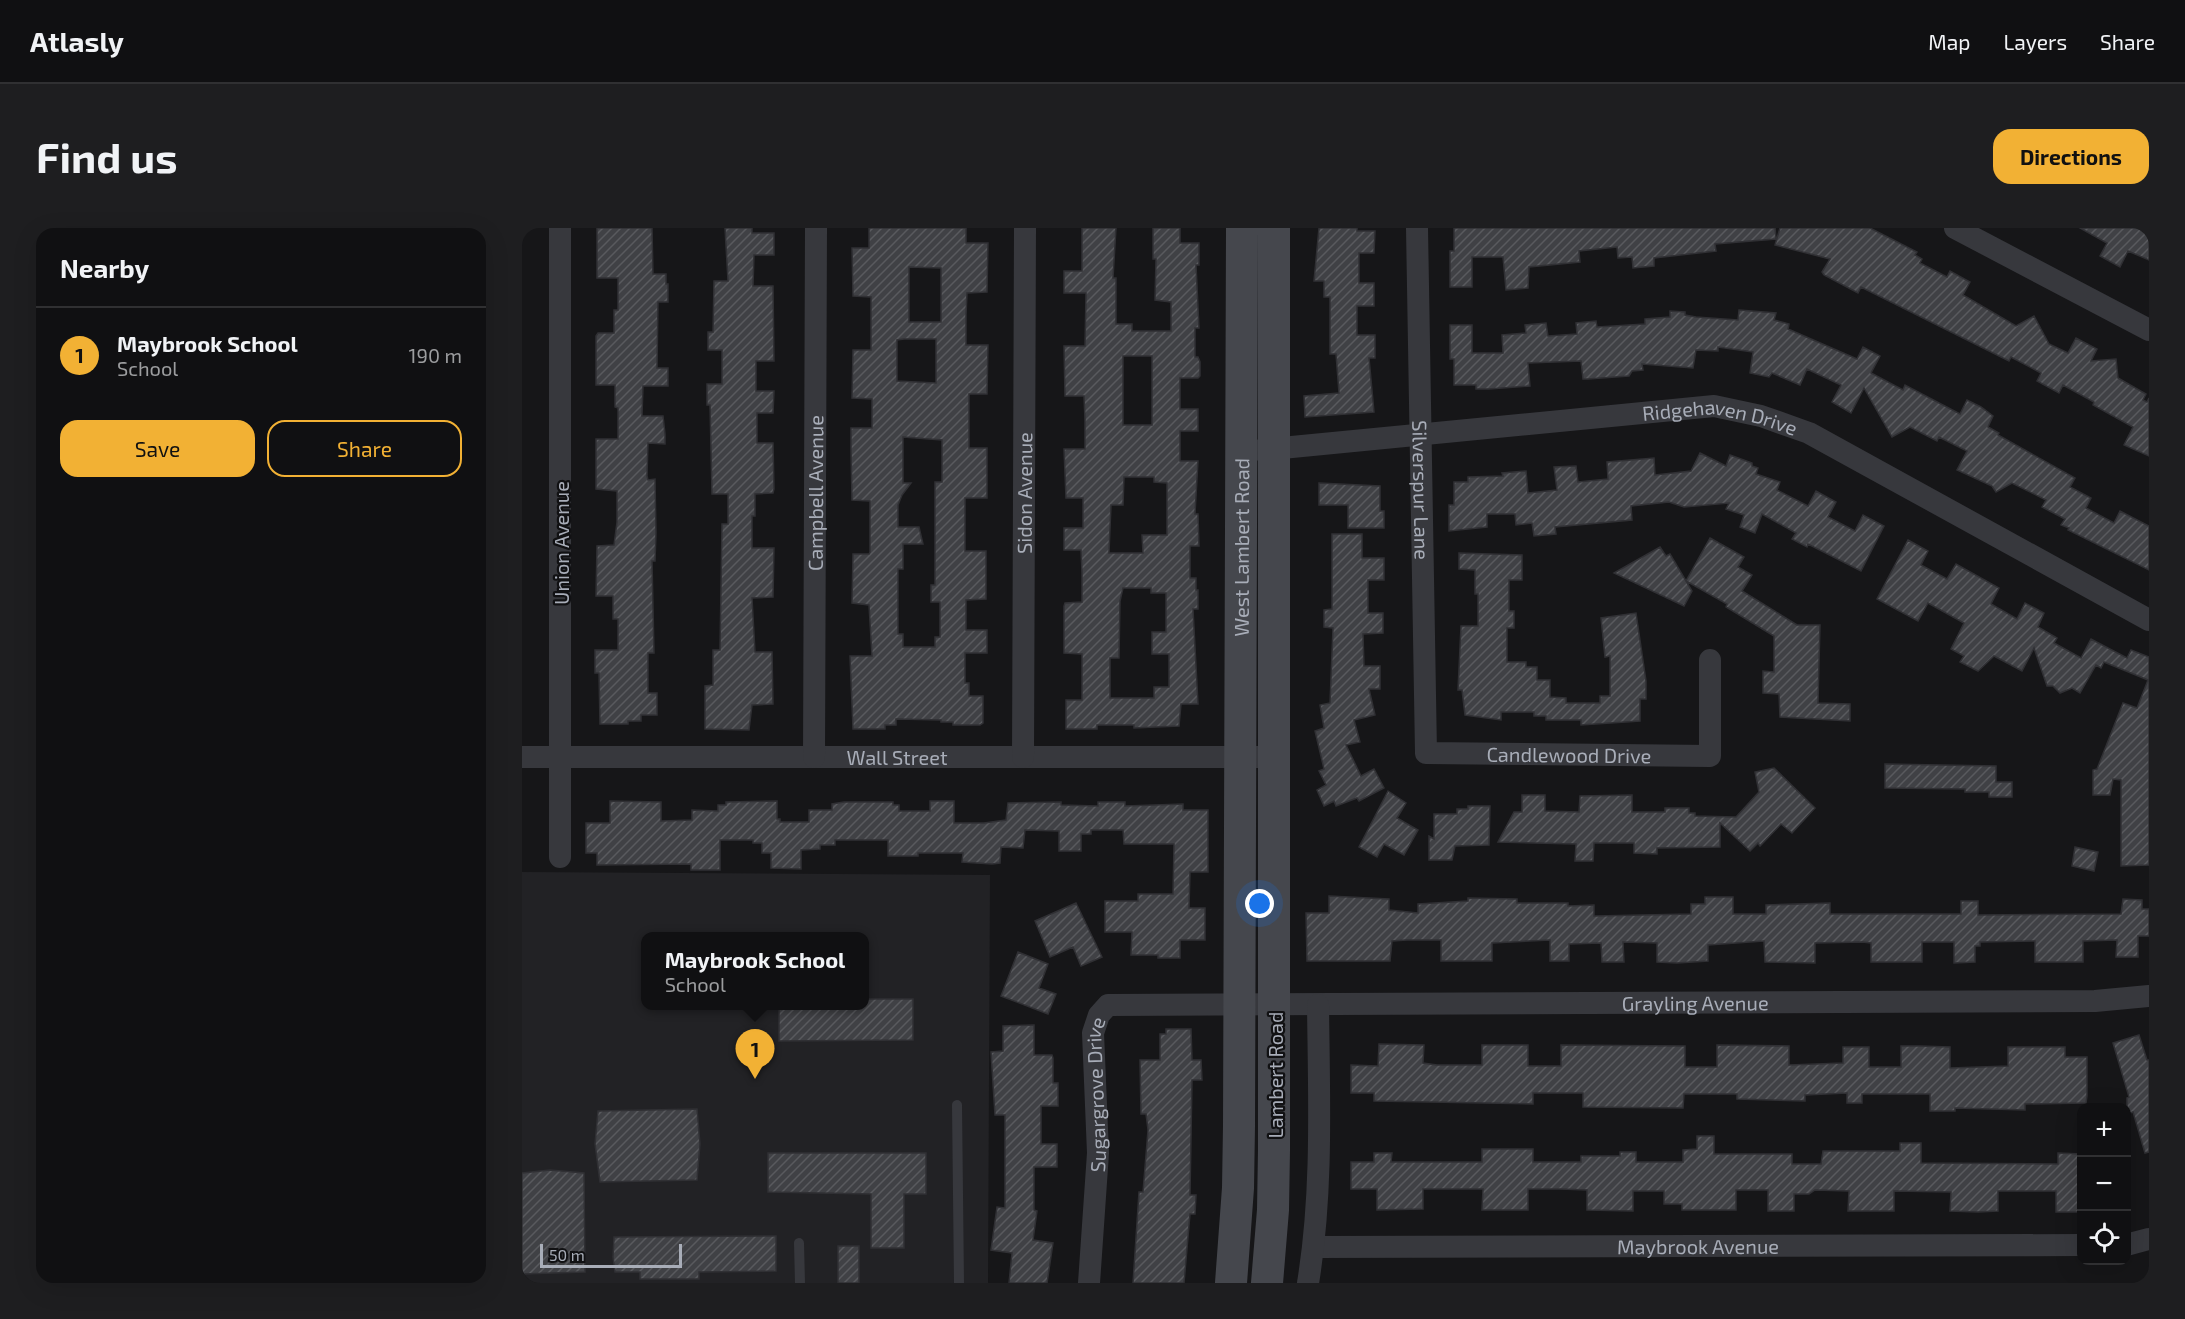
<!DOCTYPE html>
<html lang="en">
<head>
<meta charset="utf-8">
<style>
  body { margin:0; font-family:"Exo 2",sans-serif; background:#1e1e20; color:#f1f3f6 }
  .controls { position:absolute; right:18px; bottom:18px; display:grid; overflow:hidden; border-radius:12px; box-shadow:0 6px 24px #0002 }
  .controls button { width:54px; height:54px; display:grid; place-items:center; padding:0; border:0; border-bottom:2px solid #303032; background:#101012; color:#f1f3f6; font:30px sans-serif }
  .scale { position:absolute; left:18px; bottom:15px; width:142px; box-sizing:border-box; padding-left:6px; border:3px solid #a8adb8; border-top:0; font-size:16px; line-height:21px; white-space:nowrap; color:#a8adb8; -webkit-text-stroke:4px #111113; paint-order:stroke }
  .you { position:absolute; left:738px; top:676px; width:21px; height:21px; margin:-15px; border:4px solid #fff; border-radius:50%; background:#1a73e8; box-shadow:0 0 0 9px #1a73e833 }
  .badge { display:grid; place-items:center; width:39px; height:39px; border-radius:50%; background:#f2b134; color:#111; font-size:20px; font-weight:700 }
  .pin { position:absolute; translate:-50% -50px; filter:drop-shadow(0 2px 3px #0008) }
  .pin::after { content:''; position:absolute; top:32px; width:21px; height:18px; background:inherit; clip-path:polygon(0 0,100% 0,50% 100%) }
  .popup { position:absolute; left:119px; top:704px; width:228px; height:78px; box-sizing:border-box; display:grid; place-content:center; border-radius:12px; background:#101012; filter:drop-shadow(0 2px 4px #0005); font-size:20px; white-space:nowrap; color:#9c9d9f }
  .popup b { font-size:22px; color:#f1f3f6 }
  .popup::after { content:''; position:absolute; left:50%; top:100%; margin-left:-12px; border:12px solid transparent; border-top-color:#101012 }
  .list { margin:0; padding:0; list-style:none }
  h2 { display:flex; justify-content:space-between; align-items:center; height:78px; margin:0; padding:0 24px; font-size:26px }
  h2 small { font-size:20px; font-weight:400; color:#9c9d9f }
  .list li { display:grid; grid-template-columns:39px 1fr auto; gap:18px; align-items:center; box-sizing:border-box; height:96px; padding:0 24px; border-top:2px solid #303032 }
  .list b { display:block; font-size:22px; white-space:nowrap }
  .list p { margin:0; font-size:20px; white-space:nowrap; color:#9c9d9f }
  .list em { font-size:20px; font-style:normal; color:#9c9d9f }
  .actions { display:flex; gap:12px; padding:18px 24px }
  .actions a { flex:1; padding:14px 0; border:2px solid #f2b134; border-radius:18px; text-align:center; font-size:21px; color:#f2b134 }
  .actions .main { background:#f2b134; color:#111 }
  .icon { flex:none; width:33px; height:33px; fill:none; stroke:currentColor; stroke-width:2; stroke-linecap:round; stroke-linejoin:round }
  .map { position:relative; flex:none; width:1627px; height:1055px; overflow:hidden; border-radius:18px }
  header { display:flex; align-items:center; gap:36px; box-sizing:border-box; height:84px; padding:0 30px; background:#101012; border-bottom:2px solid #303032 }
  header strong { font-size:28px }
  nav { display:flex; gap:33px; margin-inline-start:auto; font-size:21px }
  .intro { display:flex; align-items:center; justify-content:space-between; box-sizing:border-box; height:144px; padding:0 36px }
  h1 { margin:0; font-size:42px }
  .button { padding:15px 27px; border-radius:18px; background:#f2b134; color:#111; font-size:21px; font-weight:700 }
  main { display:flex; gap:36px; padding:0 36px }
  aside { flex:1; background:#101012; border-radius:18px; box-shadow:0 6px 24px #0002 }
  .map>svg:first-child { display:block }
  .built { fill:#222225; fill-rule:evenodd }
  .building { fill:url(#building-hatch); stroke:#303034; stroke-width:1.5; fill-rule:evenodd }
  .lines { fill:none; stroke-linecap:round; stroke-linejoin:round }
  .service { stroke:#37383d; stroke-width:10 }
  .minor { stroke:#37383d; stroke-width:22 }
  .secondary { stroke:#45474d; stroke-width:32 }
  .labels { text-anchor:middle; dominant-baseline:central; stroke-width:4.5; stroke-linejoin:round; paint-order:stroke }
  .street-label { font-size:20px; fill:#a8adb8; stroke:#111113 }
</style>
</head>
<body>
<header>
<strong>Atlasly</strong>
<nav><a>Map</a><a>Layers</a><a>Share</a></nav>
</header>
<div class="intro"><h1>Find us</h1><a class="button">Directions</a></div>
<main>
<aside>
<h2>Nearby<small></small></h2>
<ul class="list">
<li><span class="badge">1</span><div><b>Maybrook School</b><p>School</p></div><em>190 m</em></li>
</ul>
<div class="actions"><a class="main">Save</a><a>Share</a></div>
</aside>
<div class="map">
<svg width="1627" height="1055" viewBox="0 0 1627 1055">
  <defs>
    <pattern id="building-hatch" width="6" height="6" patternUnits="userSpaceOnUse" patternTransform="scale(1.5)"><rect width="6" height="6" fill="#404145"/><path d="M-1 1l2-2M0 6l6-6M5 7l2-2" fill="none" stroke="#595a5e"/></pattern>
  </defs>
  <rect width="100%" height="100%" fill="#161618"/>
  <path class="built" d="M0,644l468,3 -2,408h-466zM124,708h218v70h-218z"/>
  <path class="building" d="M75,0h55l1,46h13v10h2v18h-10l-1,66h11v18h-25l-1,30h21l2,18v10l-17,-1 -1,33 1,4 7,-1 1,54 -1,28h-3l2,92h-6v40h9v22h-16v6h-13v3h-28l-1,-51h-4v-23h23v-31h-5v-23h-17l1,-50 17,-1 3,-23v-31l-21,-2v-50h22v-31l-3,-1v-22h-19v-49l2,-3h16v-23h4v-32h-21z
    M203,0h27v5h22v22h-20l-1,31h20l1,75h-18v30h18l-1,22h-16v30h16l1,46 -1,4 -18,1v22h-3v32h22l-1,49 -21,1 3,54h17l1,52 -21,1 -3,25 -44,-1v-43l8,-1v-35h7l2,-126h6v-30h-16l-2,-89h-3v-21h15v-34h-14v-18h5l1,-51h14z
    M347,0h97v15h22l-1,49 -20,1 -1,22v30h22l-1,49h-18v54h18v50h-22v53h21v48l-20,1v30h21v23h-22v30h4v13h14v27l-3,2h-27v-3h-12v-2l-45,-1v6h-11v4h-32l-3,-73h22l-3,-51 -17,-2 1,-49h16l1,-2v-51l-18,-1 -1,-50v-22h21v-29l-20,-1 1,-48h18v-53l-18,-1 -1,-48h17zM387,39l32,1v54h-32zM382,111h32v44l-39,-2v-41zM381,209l39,3v42h-7v103h-4v17h9v35h-5v10h-32v-13h-5v-65h5v-25h20l-4,-17h-21v-22l4,-10 9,-12h-8z
    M560,0h34l-3,50h3v46h16v7h39v-29l-16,-2 1,-41h-3v-31h27v15h19v22h-3l3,63h-4v29h3l2,5v14l-2,2h-18v31h18v22h-18v30h18l-3,53h3l1,32h-9v32h6v12h2v19h-5l5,95h-17l-2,22 -45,2v-3h-37v4h-31v-29h16v-46l-18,-1v-47l1,-3 17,-1v-29l-1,-23h-17v-22h19v-30h-17l-2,-49h21v-29l-1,-24h-19l-1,-50h21l1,-53h-22v-22h18zM601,128h29v69h-29zM602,249h30v5l13,1v52h-25l1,18h-34l2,-48h12zM601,360h28v5h15v39h-14v22h17v33h-15v11h-44v-40h9l1,-57z
    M797,0h38v3h18l-1,22h-15v30h15v23h-17v29h18v23h-6l5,54 -69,5 -1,-21 35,-3 -3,-39h-6v-57h-6v-16h-10z
    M932,0h321l1,11 -61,5 1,7 -62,7v8l-21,2 -1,-11 -14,1 -1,-11 -38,4 1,11 -51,5 -1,21 -22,2 -3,-33h-31v30h-22v-36h4z
    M1258,0h90l47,24 -2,3 7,4 -2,4 27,14 3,-6 20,11 -7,13 53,31 18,-10 15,28 19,9 8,-15 21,11 -6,12 25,-2 2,19 28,16 -3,6 4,2 2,-4v58l-25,-11 9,-18 -40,-22 1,-3 -31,-17 -4,8 -22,-12 4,-8 -30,-16 -2,4 -148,-74 -3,6 -34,-18 -2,-3 8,-13 -55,-14z
    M1558,0h69v32l-21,-9 -8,16 -20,-11 7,-13z
    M1217,82l37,3 -2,7 15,4 -1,5 69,30 6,-12 17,9 -9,17 32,17 2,-5 55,29 7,-14 14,7 12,9 -5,11 11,6 -1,2 77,43 -5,9 21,11 -5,10 28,15 6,-12 29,15v44l-81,-40 1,-2 -8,-3 4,-6 -23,-12 4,-7 -34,-17 -16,9 -4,-6 -35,-16 10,-19 -28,-14 -2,4 -27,-14 -18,10 -28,-49 -13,25 -19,-11 9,-17 -34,-16 -7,16 -28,-12 -3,4 -19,-4 3,-21 -35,-5v4l-22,-1 -3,18 -51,-4 1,6 -11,1 -3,5 -41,3h-5l-2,-18 -53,2 2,23 -41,3h-13v-4h-22v-26h-4v-34h22v28h31l-1,-18 24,-2 -1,-8 21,-2 2,13 29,-2 -1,-11 20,-2 1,6 48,-3v-5l25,-2v-6l15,1v3l11,2 42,3z
    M1178,225l26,13 4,-11 22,8v3l6,2 -2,6 24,8 -3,8 31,16 8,-15 20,11 -8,15 27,14 8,-16 21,11 -23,45 -53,-27 -1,3 -15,-8 4,-6 -34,-19 -7,19 -15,-6 4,-12 -18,-6 3,-6 -45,4 -15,-5 -38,4 1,14 -77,7 1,7 -22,2 -2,-13 -16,2 -1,-11h-28v13l-38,4v-26h5v-23h14v-5l35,-1 -1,-3 24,-2 2,22 29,-3 -3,-23 22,-1 2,16 30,-3 -1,-17 47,-4 1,17 36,-4z
    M797,255l61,3v25h4v17h-36v-23h-29z
    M810,306h30v24h22v22h-16v33h15v20l-20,1 1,32h16v23h-11l6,26 -21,5 6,22 -14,3 15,31 13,-7 10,19 -25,13 -2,-3 -21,8 -2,-5 -10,5 -7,-16 9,-5 -7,-14 5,-2 -9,-38 9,-3 -4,-23 10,-2 3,-75 -9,-1v-17l8,-1z
    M1188,310l34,19 -6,10 14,8 -10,16 55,34h23l-2,78 32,1v17l-70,-4 -1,-23 -16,-1v-22l11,1v-36l-48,-29 1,-3 -41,-23z
    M1386,312l20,11 -7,14 26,14 9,-15 43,24 -8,16 26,15 8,-16 19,10 -6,14 19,11 -3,5 27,15 10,-19 36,19 4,-8 18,7v208l-28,1v-86l-8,-1 -3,16h-17v-25l4,-1 26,-66 14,5 11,-28 -44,-18 -3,6 -5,-3 -16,28 -8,-5 -12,5 -7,-7h-6l-13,-38 -12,23 -28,-15 -16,15 -18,-9 4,-6 -13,-7 13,-26 -36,-20 -10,18 -41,-22z
    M1138,319l6,9 4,-2 22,37 -8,15 -70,-33z
    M937,325l63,2v25h-13v31h5v17h-7v34h19v5h11v13h13v17l16,1v5h34v-7h10v-40l-5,1 -4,-39 35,-5 10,68v18h-6v22l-59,4v-5h-35v-4h-12v-4h-33v8l-36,-5 -3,-25h-4l3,-64h17v-32h-3v-24l-16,-1z
    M1363,536l111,2v16h16v15h-23v-5h-24v-3l-80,-1z
    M1252,540l41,40 -23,25 -11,-9 -21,22 -2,-3 -8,8 -30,-28v24l-63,1v6l-23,-1v-10h-40l-1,18h-18l1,-17 -78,-2 16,-30h8v-17h23v16l34,1 1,-16 52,-1v17h33v-4h24v5h6v3l41,1 23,-25 -4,-20z
    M866,563l18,12 -9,15 21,12 -14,25 -20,-11 -7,13 -18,-10z
    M88,573l51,1v19l31,-1v-10l26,1v-6h8v-3l51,-1v18h3v3h29v-12h23v-6l12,-2h49v3h6v6h31v-10h24v22h30l22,-3 2,-17 53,-1v3l37,1v-4h27v4l58,-2v6h25v62h-18l-1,36h16v32h-25v18h-22v-3h-27l1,-23h-27v-31h33v-7h35l1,-50h-50l-1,-14h-32v4h-10v17h-22v-20l-34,-1 -2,18 -22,-1 -1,16 -8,1 -30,-2 1,-9h-45v3h-30v-16h-53v5h-15v4l-19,1v19l-30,-1v-15h-9v-10h-9v-3h-33v30h-29v-6l-94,1v-12h-11v-30h24z
    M946,578h22l-1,39 -34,1 -3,14h-23v-24l5,3v-25h23v-5h11z
    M1553,619l23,5 -4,19 -22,-5z
    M807,668l60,3v11l29,3v-9l50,-3v-3l49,1v4h51v3l26,-1v11l97,-2v-10h14v-7h28v17h33v-9l64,-2v11h131v-13h17v14l143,-1 2,-15 19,1v9h7v27h-11v21h-22l1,-17 -34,1v21h-48v-21l-55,1v4h-5v16l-21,1v-21h-32v20h-51v-19l-9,-1 -47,1v20l-50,-1 -1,-21 -56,4v16l-31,2 -20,-1v-19l-34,-1 1,20h-22l-1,-19 -32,1v17h-19v-21l-58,3v18h-51v-21h-34l-15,1 -2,20h-83l-1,-48h23z
    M554,675l26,54 -21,9 -8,-19 -23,10 -15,-36z
    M496,724l30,12 -9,24 17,6 -8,20 -47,-18z
    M342,771h49v41l-134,1v-36h85z
    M512,797v30h18l1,3v25h5v23h-17v38h16v23h-23v43l3,1 -4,29 20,3 -6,40h-38l3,-30 -21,-3 6,-43 8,1v-93h-10l-4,-63 12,-1v-25z
    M644,801h25l1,31h9l1,20h-10l-2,115h6l-1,19h-5l-6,69h-51l6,-91h4l5,-62 -2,-16h-5l-1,-54h20v-26h6z
    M1617,807l8,25h2v92l-4,1 -12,-41 -6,2v-16l2,-1 -16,-54z
    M857,816l45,1 -1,18 14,2h45v-20h46v21h33v-21l124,1v21h32v-22l72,1v19l54,-2v-16h26v20h32v-21h19l30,1v21l58,-2v-19h57v10h22v39l-1,7 -61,1v6l-70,-2v3h-25v-17h-68v9h-15v-10l-42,2v6l-68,-2v-5h-53l-1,14 -100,-1v-14h-50v11l-159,-3v-8h-23v-28l27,1z
    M175,881l3,35 -3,36 -97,2 -5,-38 3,-33z
    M1175,908h17v18h78v10h29l2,-13h77v-8h21v20l137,1v-11l24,1v58h-26v-21h-58v20l-20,1 -28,-1 1,-19 -57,-1v20h-46l1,-20 -34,-1 -6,4h-15v17h-26v-21h-32v20h-54v-6h-18v-13h-31v20l-46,-1v-20l-27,-1h-32v21h-46l1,-21h-60v20l-46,1v-21h-26v-27h23v-9h18l-1,9h91v-13h51v13h48v-6h39v-4h16v10h47v-12l14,-1z
    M246,925h158v41h-22v54h-33v-54l-103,-2z
    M28,942l34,3 1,99 -63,2v-101z
    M254,1008v35l-77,1v7h-59v-7h-25l-2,-15 1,-20z
    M316,1018h21v37h-21z"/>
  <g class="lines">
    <path class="service" d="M435,877l2,178
      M277,1015l1,40"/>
    <g class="minor">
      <path id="s1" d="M895,0l9,525 284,3v-96"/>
      <path d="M1433,0l194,102"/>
      <path id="s2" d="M739,222l453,-44 47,10 48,17 340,187"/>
      <path id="s3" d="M0,529h751"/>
      <path id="s4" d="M292,529l2,-529"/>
      <path id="s5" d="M501,529l2,-529"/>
      <path d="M38,629v-629"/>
      <path d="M1604,1017l23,-6"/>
      <path id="s6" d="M792,1019l768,-2"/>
      <path id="s7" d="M567,1055l9,-130 -5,-120 6,-18 9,-10 987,-4 54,-5"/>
      <path d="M786,1055c15,-91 11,-186 10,-278"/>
    </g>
    <g class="secondary">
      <path id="s8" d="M709,1055l7,-95 1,-62 3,-898"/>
      <path d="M745,1055l6,-73 1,-60v-922"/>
    </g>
  </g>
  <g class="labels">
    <g class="street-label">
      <text stroke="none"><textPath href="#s2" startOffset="462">Ridgehaven Drive</textPath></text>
      <text stroke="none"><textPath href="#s1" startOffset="262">Silverspur Lane</textPath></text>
      <text stroke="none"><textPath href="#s4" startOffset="264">Campbell Avenue</textPath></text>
      <text stroke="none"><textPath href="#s5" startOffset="264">Sidon Avenue</textPath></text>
      <text transform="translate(39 315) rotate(-90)">Union Avenue</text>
      <text stroke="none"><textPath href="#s8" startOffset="736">West Lambert Road</textPath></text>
      <text stroke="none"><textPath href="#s1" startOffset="668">Candlewood Drive</textPath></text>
      <text stroke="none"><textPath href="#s3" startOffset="375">Wall Street</textPath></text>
      <text stroke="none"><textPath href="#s7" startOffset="870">Grayling Avenue</textPath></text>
      <text transform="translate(753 847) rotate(-90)">Lambert Road</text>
      <text stroke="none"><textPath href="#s7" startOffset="189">Sugargrove Drive</textPath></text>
      <text stroke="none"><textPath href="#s6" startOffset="384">Maybrook Avenue</textPath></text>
    </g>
  </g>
</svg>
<div class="controls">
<button>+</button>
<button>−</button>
<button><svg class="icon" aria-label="locate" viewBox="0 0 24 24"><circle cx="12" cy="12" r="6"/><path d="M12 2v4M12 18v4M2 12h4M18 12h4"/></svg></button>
</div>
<div class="scale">50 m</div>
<div class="you"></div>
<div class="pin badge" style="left:233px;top:851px">1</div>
<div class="popup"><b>Maybrook School</b>School</div>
</div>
</main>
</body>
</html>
